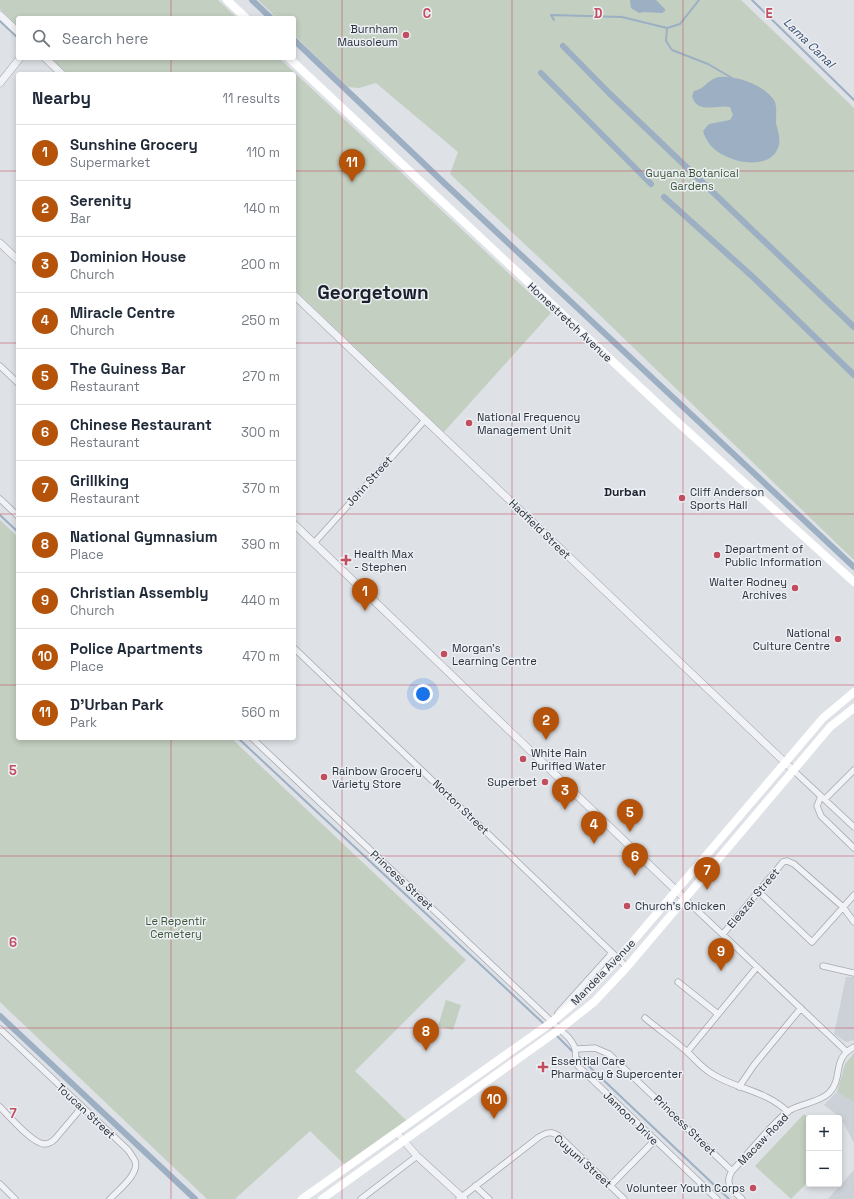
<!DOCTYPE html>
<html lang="en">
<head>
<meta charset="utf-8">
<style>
  body { margin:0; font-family:"Space Grotesk",sans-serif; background:#f2f2f3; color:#1f2937 }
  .controls { position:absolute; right:12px; bottom:12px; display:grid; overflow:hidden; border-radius:4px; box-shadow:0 2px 6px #0003 }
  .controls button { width:36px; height:36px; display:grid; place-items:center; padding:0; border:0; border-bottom:1px solid #e0e1e3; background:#fff; color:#1f2937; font:20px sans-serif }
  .you { position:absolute; left:423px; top:694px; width:14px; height:14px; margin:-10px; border:3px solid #fff; border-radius:50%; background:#1a73e8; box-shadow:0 0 0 6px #1a73e833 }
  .badge { display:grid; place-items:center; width:26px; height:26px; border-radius:50%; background:#b45309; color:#fff; font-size:13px; font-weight:700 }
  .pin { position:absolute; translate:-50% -33px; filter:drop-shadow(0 1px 2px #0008) }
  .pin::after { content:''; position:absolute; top:21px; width:14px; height:12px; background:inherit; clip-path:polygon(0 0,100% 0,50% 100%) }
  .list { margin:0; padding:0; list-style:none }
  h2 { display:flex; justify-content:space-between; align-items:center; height:52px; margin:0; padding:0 16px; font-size:17px }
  h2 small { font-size:13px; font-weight:400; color:#747a83 }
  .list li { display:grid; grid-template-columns:26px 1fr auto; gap:12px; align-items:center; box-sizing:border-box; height:56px; padding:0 16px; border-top:1px solid #e0e1e3 }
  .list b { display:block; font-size:15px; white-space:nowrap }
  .list p { margin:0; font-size:13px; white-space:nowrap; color:#747a83 }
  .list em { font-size:13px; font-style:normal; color:#747a83 }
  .icon { flex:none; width:22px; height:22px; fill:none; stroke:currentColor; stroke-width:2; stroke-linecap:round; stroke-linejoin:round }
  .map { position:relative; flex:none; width:854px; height:1199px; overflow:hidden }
  .search { position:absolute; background:#fff; box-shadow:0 2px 6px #0003; left:16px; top:16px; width:280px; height:44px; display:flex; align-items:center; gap:10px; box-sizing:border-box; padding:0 14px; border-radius:4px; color:#747a83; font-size:15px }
  .panel { position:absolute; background:#fff; box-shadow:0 2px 6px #0003; left:16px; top:72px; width:280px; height:668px; border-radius:4px }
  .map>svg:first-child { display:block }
  .built { fill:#ccd0d7 }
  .green { fill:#c3cfc0 }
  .water { fill:#9cafc3 }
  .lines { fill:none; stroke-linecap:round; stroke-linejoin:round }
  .stream { stroke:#9cafc3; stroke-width:2 }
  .canal { stroke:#9cafc3; stroke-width:6 }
  .minor-casing { stroke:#a4a8af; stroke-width:7 }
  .tertiary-casing { stroke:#a4a8af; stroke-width:8 }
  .minor { stroke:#f0f2f5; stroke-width:5.5 }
  .tertiary { stroke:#f0f2f5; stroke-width:7 }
  .secondary { stroke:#fff; stroke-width:8 }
  .grid { fill:none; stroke:#c14d5e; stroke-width:1; stroke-opacity:0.55 }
  .poi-dot { fill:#c14d5e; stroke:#edf0f4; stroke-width:1.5 }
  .labels { text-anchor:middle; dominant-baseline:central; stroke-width:3; stroke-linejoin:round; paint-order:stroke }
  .poi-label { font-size:11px; fill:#282f3b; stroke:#edf0f4; text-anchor:start }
  .park-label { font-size:11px; fill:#3d5637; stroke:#edf0f4 }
  .street-label { font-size:11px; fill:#282f3b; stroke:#edf0f4 }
  .water-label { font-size:12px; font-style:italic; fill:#374e6b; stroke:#edf0f4 }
  .neighbourhood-label { font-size:12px; font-weight:bold; fill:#1b202c; stroke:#edf0f4 }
  .town-label { font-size:19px; font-weight:bold; fill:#1b202c; stroke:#edf0f4 }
  .grid-label { font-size:13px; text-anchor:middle; font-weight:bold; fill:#c14d5e; stroke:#edf0f4; stroke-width:3; stroke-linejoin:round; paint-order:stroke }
</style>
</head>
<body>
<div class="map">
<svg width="854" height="1199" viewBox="0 0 854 1199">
  <rect width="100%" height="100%" fill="#dee1e6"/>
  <path class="built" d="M846,977h8v63l-8,2 -12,-8z
    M837,1092l17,10v41l-10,-19 -9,-11 -11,-8z
    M854,1170v29h-26z"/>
  <path class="green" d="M0,0h218l19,18h-219v8l-18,-17z
    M258,0h483l113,108v452l-273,-263 -131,-123 8,-22 -82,-69 -17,5 -11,-1 -54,-52v-17h-17z
    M51,58h228l272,255 -107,119 -150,-143v-215h-226z
    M0,520l18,17v201h213l235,222 -111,111 52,50 -62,44 -35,-34 -75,68h-28l-207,-197z
    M446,1000l15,5 -8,25 -15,-4z
    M854,1053v49l-17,-10 8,-28z
    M804,1114l5,4v63l-18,18 -36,-33z"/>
  <path class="water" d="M630,0h26l9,9v2l-3,2 -18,-1 -5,1 -8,-5z
    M719,77c17,-2 48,9 56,25 2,6 1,15 1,21 2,9 6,19 1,27 -7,16 -34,14 -47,8 -13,-5 -23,-13 -27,-27l6,-7 21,-4 3,-5 -3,-8c-13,-3 -33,8 -38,-11l2,-5c11,-2 14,-12 25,-14z"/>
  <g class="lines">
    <path class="stream" d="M752,0l102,100
      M554,20l-3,-5 71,2 45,11 13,-4 19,-24
      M0,21l18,17
      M667,28l-1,13 6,9 36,14 24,14
      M0,515l18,17
      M238,738l306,286
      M556,1035l18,18
      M578,1056l151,143"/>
    <path class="canal" d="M252,0l19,18
      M294,40l148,141 412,386
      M563,46l46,47 245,234
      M541,73l110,111
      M664,197l90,81 100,97
      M0,1016l195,183"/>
    <g class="minor-casing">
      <path id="minor" d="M0,366l18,17
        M0,499l18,17
        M314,543l111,-123
        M294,648l333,319
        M252,738l316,299c13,15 4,17 10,29l139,133
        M793,770l61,57
        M821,796l-4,10 4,10 33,32
        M825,799l29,-29
        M758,891l54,51 42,-47
        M684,898l162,153
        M723,934l60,-72 4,-1 7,3 49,43 11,15
        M823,966l31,7
        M678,982l40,32
        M558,1013l54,-60
        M645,1018c13,11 28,21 41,33 11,9 14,16 28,24 25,15 51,15 74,37
        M0,1029l128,121c2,3 5,7 7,11 5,13 -18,30 -25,38
        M577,1049l18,-1 14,6 123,117
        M687,1052l70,-85
        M739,1087l15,-22 47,-57
        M0,1107c9,9 32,36 44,37 5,0 8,-2 11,-5l27,-32
        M0,1184l15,15
        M475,1186l14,13
        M610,1186l44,-45
        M361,1199l56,-43
        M459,1199l80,-62c8,-5 13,-6 21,0l64,62
        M742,1199c-10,-9 -18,-15 -10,-28 18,-19 35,-42 55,-59 12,-9 30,-8 42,-19 15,-15 2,-34 25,-46"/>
    </g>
    <g class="tertiary-casing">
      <path id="tertiary" d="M0,15l18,17
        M45,58l17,16
        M0,83l20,-25
        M0,243l18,17
        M294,295l499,475
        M294,524l390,374
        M397,1133l20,23 47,43"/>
    </g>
    <use href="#minor" class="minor"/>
    <use href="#tertiary" class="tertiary"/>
    <path class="secondary" d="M227,0l19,18
      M289,58l383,359 182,165
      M302,1199l250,-177 34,-29 32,-34 205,-241 31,-26
      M322,1199l238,-170 34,-27 33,-35 203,-240 24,-19"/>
  </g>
  <path class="grid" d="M171,0v18M342,0v1199M512,0v1199M683,0v1199M171,58v16M0,171h18M294,171h560M0,343h18M294,343h560M0,514h18M294,514h560M0,685h18M294,685h560M171,738v461M0,856h854M0,1028h854"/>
  <g class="poi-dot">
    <circle cx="406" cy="35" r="4"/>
    <circle cx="469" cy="423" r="4"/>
    <circle cx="682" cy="498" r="4"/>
    <circle cx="717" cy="555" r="4"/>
    <path d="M344 554h4v4h4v4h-4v4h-4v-4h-4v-4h4z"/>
    <circle cx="795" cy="588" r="4"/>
    <circle cx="838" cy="639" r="4"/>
    <circle cx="444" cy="654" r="4"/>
    <circle cx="523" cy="759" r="4"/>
    <circle cx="324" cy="777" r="4"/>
    <circle cx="545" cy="782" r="4"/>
    <circle cx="627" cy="906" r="4"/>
    <path d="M541 1061h4v4h4v4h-4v4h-4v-4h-4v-4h4z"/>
    <circle cx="753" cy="1188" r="4"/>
  </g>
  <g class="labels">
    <g class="poi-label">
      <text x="398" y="29" text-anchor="end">Burnham<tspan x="398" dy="13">Mausoleum</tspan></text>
      <text x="477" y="417">National Frequency<tspan x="477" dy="13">Management Unit</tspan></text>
      <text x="690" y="492">Cliff Anderson<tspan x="690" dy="13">Sports Hall</tspan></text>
      <text x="725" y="549">Department of<tspan x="725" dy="13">Public Information</tspan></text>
      <text x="354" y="554">Health Max<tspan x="354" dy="13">- Stephen</tspan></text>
      <text x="787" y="582" text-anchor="end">Walter Rodney<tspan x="787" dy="13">Archives</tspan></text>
      <text x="830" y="633" text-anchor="end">National<tspan x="830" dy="13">Culture Centre</tspan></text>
      <text x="452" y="648">Morgan’s<tspan x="452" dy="13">Learning Centre</tspan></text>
      <text x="531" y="753">White Rain<tspan x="531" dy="13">Purified Water</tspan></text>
      <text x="332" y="771">Rainbow Grocery<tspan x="332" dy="13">Variety Store</tspan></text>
      <text x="537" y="782" text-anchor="end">Superbet</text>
      <text x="635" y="906">Church's Chicken</text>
      <text x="551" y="1061">Essential Care<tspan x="551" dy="13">Pharmacy &amp; Supercenter</tspan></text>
      <text x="745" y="1188" text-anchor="end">Volunteer Youth Corps</text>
    </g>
    <g class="park-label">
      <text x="692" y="173">Guyana Botanical<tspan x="692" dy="13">Gardens</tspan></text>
      <text x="176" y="921">Le Repentir<tspan x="176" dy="13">Cemetery</tspan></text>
    </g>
    <g class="street-label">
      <text transform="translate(570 322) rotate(43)">Homestretch Avenue</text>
      <text transform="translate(369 481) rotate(-48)">John Street</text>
      <text transform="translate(540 529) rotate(44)">Hadfield Street</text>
      <text transform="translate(461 807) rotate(44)">Norton Street</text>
      <text transform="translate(402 880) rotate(43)">Princess Street</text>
      <text transform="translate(753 898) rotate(-50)">Eleazar Street</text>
      <text transform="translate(603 972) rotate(-46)">Mandela Avenue</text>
      <text transform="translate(86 1111) rotate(43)">Toucan Street</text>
      <text transform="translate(631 1118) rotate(44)">Jamoon Drive</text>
      <text transform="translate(685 1125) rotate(44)">Princess Street</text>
      <text transform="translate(763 1139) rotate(-46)">Macaw Road</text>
      <text transform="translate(583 1161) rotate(42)">Cuyuni Street</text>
    </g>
    <g class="water-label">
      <text transform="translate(809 43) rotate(44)">Lama Canal</text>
    </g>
    <g class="neighbourhood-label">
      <text x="625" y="492">Durban</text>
    </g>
    <g class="town-label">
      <text x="373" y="292">Georgetown</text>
    </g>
  </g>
  <g class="grid-label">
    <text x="427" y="18">C</text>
    <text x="598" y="18">D</text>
    <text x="769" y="18">E</text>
    <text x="13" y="775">5</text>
    <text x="13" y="947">6</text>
    <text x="13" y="1118">7</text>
  </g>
</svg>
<div class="controls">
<button>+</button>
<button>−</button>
</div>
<div class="you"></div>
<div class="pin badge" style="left:365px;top:611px">1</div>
<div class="pin badge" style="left:546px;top:740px">2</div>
<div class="pin badge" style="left:565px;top:810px">3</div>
<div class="pin badge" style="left:594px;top:844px">4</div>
<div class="pin badge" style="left:630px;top:832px">5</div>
<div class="pin badge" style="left:635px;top:876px">6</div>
<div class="pin badge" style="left:707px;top:890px">7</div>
<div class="pin badge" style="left:426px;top:1051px">8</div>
<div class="pin badge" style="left:721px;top:971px">9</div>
<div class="pin badge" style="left:494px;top:1119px">10</div>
<div class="pin badge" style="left:352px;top:182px">11</div>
<div class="search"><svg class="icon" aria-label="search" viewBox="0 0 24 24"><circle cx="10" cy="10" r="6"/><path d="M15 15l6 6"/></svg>Search here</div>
<section class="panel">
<h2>Nearby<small>11 results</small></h2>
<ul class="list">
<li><span class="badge">1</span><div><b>Sunshine Grocery</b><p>Supermarket</p></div><em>110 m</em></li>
<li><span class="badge">2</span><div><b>Serenity</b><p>Bar</p></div><em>140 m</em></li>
<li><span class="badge">3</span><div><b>Dominion House</b><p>Church</p></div><em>200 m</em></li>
<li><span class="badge">4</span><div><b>Miracle Centre</b><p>Church</p></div><em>250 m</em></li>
<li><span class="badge">5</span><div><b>The Guiness Bar</b><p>Restaurant</p></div><em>270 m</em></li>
<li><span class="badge">6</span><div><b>Chinese Restaurant</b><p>Restaurant</p></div><em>300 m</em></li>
<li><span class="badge">7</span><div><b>Grillking</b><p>Restaurant</p></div><em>370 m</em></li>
<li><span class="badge">8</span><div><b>National Gymnasium</b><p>Place</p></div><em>390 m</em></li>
<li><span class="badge">9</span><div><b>Christian Assembly</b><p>Church</p></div><em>440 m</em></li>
<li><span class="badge">10</span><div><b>Police Apartments</b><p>Place</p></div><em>470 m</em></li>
<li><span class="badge">11</span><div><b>D'Urban Park</b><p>Park</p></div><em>560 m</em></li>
</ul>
</section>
</div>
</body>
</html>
